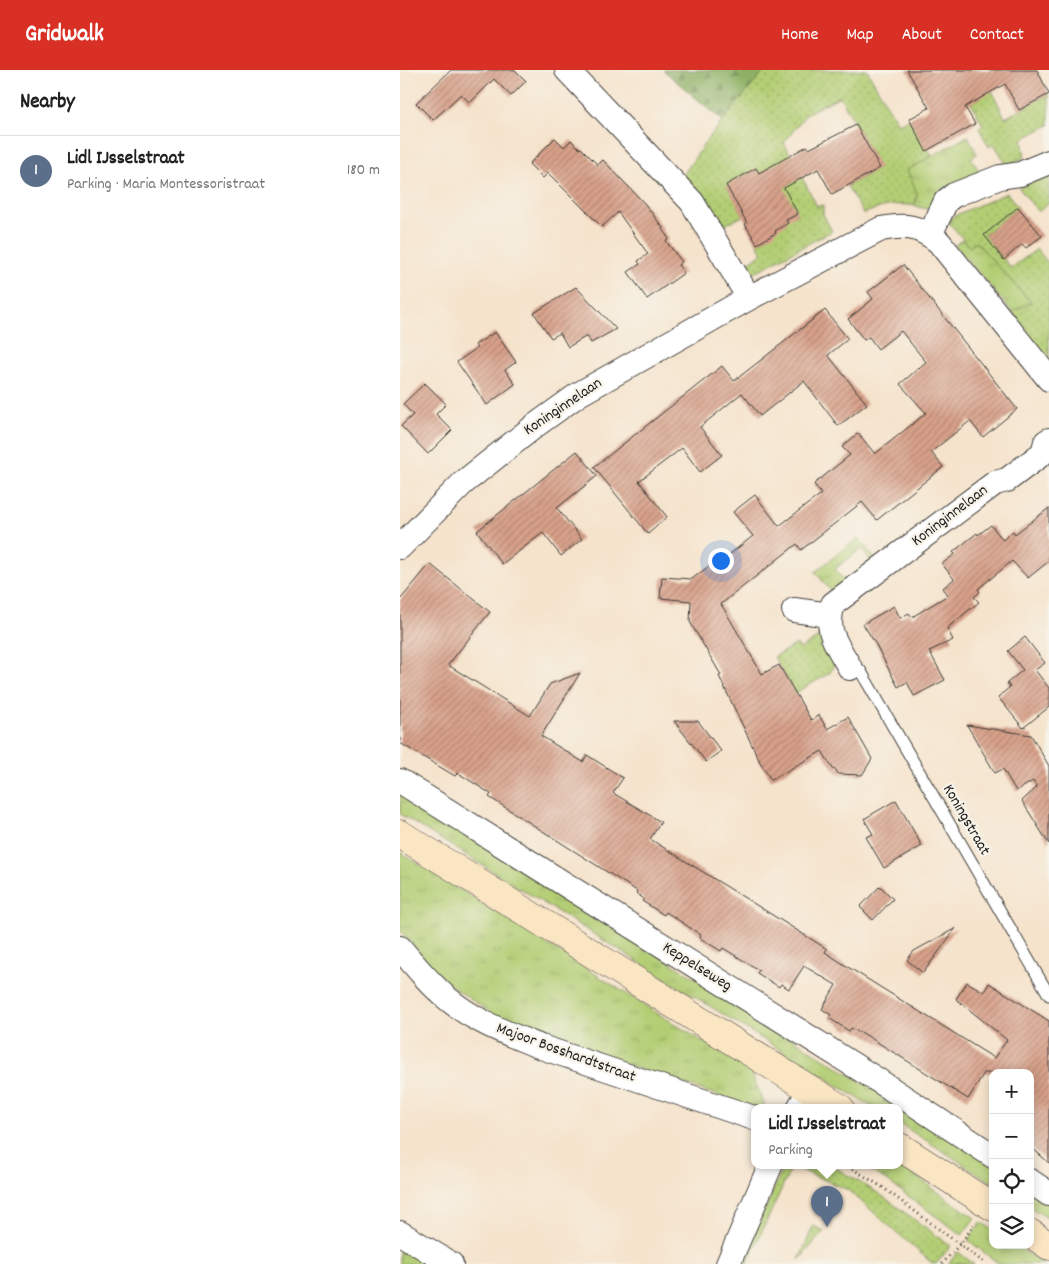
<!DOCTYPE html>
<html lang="en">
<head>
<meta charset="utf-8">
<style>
  body { margin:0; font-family:Dekko,sans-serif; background:#f2f2f2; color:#222 }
  .controls { position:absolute; right:15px; bottom:15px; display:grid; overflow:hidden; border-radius:10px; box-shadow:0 2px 12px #0003 }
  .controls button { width:45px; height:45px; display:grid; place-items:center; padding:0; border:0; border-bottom:1px solid #e0e0e0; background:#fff; color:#222; font:25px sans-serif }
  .you { position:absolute; left:320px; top:490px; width:18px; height:18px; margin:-12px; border:4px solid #fff; border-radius:50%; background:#1a73e8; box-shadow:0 0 0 8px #1a73e833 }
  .badge { display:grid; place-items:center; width:32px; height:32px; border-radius:50%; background:#d93025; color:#fff; font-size:16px; font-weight:700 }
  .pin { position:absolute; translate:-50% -41px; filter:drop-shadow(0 1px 2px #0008) }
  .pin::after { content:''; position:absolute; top:26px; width:18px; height:15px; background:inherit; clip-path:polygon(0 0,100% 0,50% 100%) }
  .popup { position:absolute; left:351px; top:1034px; width:152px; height:65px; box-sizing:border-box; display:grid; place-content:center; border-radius:10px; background:#fff; filter:drop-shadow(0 1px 4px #0005); font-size:16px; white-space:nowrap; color:#767676 }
  .popup b { font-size:19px; color:#222 }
  .popup::after { content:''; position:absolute; left:50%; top:100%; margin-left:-10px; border:10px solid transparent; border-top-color:#fff }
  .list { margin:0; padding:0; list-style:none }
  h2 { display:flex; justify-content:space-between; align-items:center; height:65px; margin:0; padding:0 20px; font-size:21px }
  h2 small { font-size:16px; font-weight:400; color:#767676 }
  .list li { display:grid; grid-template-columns:32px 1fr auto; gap:15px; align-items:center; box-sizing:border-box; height:70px; padding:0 20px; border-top:1px solid #e0e0e0 }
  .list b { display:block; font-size:19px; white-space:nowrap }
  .list p { margin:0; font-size:16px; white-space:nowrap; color:#767676 }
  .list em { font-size:16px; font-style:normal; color:#767676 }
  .icon { flex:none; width:28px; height:28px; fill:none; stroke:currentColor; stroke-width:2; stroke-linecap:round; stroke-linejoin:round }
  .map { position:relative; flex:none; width:649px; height:1194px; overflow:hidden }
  header { display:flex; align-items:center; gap:30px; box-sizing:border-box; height:70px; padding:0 25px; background:#d93025; color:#fff }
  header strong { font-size:24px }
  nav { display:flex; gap:28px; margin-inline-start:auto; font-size:18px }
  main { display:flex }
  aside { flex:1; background:#fff }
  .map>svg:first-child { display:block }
  .grass { fill:url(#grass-tufts); stroke:#677448 }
  .forest { fill:url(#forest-firs); stroke:#546640 }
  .garden { fill:url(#garden-dots); stroke:#677448 }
  .building { fill:url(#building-hatch) }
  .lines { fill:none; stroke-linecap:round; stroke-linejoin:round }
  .lane-casing { stroke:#3d3a36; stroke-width:13 }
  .street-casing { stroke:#3d3a36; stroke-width:26 }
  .secondary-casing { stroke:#3d3a36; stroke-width:29 }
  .path { stroke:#3d3a36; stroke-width:3; stroke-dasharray:1 4; stroke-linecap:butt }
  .lane { stroke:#fff; stroke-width:11 }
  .street { stroke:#fff; stroke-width:24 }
  .secondary { stroke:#fbe6c4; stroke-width:28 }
  .labels { text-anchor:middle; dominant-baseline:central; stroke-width:4.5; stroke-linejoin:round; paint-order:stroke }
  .street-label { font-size:16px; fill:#1c1c1c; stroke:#f7f3e8 }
</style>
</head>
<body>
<header>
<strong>Gridwalk</strong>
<nav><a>Home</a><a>Map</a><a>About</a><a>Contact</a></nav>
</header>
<main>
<aside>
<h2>Nearby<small></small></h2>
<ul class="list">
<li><span class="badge" style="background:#5c6f8a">1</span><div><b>Lidl IJsselstraat</b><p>Parking · Maria Montessoristraat</p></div><em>180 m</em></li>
</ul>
</aside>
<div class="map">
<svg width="649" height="1194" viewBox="0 0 649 1194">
  <defs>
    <pattern id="grass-tufts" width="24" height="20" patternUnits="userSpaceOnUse" patternTransform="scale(1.25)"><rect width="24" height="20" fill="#b2cd73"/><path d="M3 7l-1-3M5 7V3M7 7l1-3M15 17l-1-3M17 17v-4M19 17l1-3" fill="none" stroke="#98af63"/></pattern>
    <pattern id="forest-firs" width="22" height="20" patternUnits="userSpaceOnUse" patternTransform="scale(1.25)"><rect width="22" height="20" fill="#8db065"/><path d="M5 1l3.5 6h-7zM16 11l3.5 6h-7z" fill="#728e52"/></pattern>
    <pattern id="garden-dots" width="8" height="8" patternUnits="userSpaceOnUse" patternTransform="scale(1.25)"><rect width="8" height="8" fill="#b2cd73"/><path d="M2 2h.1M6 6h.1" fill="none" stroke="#98af63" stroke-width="1.8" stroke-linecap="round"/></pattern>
    <pattern id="building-hatch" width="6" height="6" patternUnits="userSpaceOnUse" patternTransform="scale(1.25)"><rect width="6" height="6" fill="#d8a18a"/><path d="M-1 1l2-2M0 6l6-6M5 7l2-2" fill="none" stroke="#ae8270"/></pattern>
  </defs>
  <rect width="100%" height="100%" fill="#f7f3e8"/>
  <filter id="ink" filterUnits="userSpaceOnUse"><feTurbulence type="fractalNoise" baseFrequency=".02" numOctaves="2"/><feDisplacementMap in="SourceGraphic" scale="10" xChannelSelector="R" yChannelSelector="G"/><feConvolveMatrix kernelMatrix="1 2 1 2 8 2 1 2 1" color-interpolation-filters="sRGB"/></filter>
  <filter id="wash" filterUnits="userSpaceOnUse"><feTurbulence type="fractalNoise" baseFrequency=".0096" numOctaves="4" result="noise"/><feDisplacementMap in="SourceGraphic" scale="20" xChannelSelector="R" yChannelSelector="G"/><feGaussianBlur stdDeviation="1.12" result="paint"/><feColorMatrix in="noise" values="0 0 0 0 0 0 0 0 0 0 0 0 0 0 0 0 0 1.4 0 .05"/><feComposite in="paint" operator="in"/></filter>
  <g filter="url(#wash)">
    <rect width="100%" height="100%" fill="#f5e3cc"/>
    <path class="grass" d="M568,66l9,18 -6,4 9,14 -40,18 -13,19 -12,-3 2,-13 -10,-23z
      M563,169l7,8 6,-5 55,60 -19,10 -57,-67z
      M458,468l19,23 -4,3 -12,-15 -26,20 12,15 -10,8 -7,-2 -15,-18z
      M2,725l591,369v19l-93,-59v-16h-26l-474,-294v-18z
      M0,782l350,219 16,37h-10l-202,-67 -57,-24 -43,-29 -19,-17 -35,-41z
      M500,1095l75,53 -13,17 -79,-57 -20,-12z
      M630,1121l19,13v15l-19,-12z
      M581,1152l12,8v15h23l27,19h-44l-31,-24z
      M0,1173l33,21h-33z
      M558,1182l16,12h-26z"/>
    <path class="forest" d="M263,0h102l-42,51z"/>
    <path class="garden" d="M365,0h102l31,54 14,-6 20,38 -25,14 10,23 -2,13c-19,-4 -35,1 -52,8l-16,-28 32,-18 -39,-72 -34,18 -22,29 33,63 6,-1v9l9,17 -80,43 -8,-8 18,-13c-11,-17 2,-28 -7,-43l-32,16 -20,-29 -20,-22 24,-35z
      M553,0h29l23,48 44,-24v31l-27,14 3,18 -18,8 -13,-21 -5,3 -10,-19 4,-3z
      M649,105v28l-11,9 -19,-24z
      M607,123l11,14 -34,28 27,33 26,-19 12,15v95l-37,-47 19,-10 -55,-60 -6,5 -21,-24 2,-5 7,-4z
      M423,564l12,29 -5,10 -35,20 -21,-36 23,-13 3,5z
      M384,1096h48l46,27 73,53 -15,18h-3l-85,-74 -56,-24 -45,98h-6z
      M413,1156l11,5 -25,29z"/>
    <g id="blocks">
      <path class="building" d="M51,0h64l11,11 -15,15 -17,-17 -24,24 -9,-9 -28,26 -17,-17z
        M507,0h130l12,24 -30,16 -14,-26 -40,23 10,17 -49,27 -17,-32 20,-11z
        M456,55l24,43 -48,26 -14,-25 -34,19 14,26 -12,6 2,3 -13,8 1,2 -19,11 -12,-20 2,-1 -21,-38 30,-17 3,5 48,-27 2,3z
        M155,68l9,9 7,-7 9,9 1,-1 17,17 5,-5 42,44 18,24 -1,1 7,10 -3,2 16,21 -4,3 6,8 -37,26 -19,-27 12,-8 -2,-3 10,-7 -30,-42 -16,15 -54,-54 -5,5 -14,-14z
        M618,137l24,29 -16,12 -4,-4 -18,16 -20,-25z
        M503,195l114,144 -34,28 -13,-16 -39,31 12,15 -66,53 -15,-18 -61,48 -4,-6 -76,60 41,70 17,-9 32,55 8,-5 8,14 21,-12 24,42 -10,16 -24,-1 -2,-4 -3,-1 -11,-18 -51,29 -11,-18 -41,-86 2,-1 -31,-53 1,-21 -31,-3 2,-21 30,2 17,-13 2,3 42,-33 -20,-24 22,-17 24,31 42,-32 -7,-10 36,-29 -8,-8 16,-14 17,21 51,-41 -26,-29 26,-22 -25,-31 -23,18 -9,-12 -5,3 -16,-21 25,-20 -5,-7z
        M176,217l40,42 -25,14 -4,-7 -19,11 -8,-14 -9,5 -17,-25z
        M425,240l23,29 -20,16 39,49 -29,22 -34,-45 -44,35 -18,-23 -42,34 22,28 -22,17 -18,-24 -43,33 28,36 -19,17 -54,-67 128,-101 12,15z
        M95,262l21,30 -11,8 10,14 -28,21 -30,-43 20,-14 -2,-3z
        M25,313l21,21 -10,10 16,16 -24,24 -27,-28 12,-11 -10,-11z
        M177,381l20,25 -40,32 25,31 -21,17 -18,-23 -41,31 -25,-33z
        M649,438v53l-21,17 -16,-17 -34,28 2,3 -6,5 5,5 -32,26 6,12 -24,11 16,29 -31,16 -7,-14 -9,5 -23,-44 -12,-19 31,-18 6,12 9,-5 3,4 36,-22 -5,-7 11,-9 -12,-15 13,-10 -2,-2 24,-19 1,2 13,-10 12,15 10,-9 2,3z
        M30,494l60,48 -42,53 82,51 20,-32 30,-11 -39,63 42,26 4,-7 36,23 -10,15 48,29 -11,17 177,110 -2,3 23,15 146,91 13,-18 -51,-41 11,-17 17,10 5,-9 60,38v142l-19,-17v-73h-46l-16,26 -107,-67 -1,1 -9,-5 -2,3 -20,-13 2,-3 -9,-6 14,-24 -32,-19 -15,23 -8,-5 -2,3 -22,-14 2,-3 -36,-22 -2,3 -21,-13 1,-3 -35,-23 -2,3 -22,-14 2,-2 -8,-6 1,-2 -148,-94 2,-3 -33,-21 -3,3 -55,-33v-143z
        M625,567l20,26 -10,7 14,18v19l-26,21 -25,-31 12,-10 -3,-4 16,-13 -15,-19z
        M274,651h24l23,30 -15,11z
        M567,655l64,10 18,31v78l-27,-43 15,-14 -4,-6 -17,10 -13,-22 -8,4z
        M496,730l26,46 -38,22 -18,-31 7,-3 -9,-15z
        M480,816l13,13 -20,21 -13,-13z
        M556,858l-33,45 -16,-13 7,-9z"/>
    </g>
  </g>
  <g filter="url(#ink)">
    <use href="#blocks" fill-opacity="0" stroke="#3d3a36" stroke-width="1"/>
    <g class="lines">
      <g class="lane-casing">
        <path id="lane" d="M450,598l10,2 189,325"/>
      </g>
      <g class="street-casing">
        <path id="street" d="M167,0l125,132 57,96 132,-69c24,-5 38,-3 58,13l110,137
          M530,165l16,-34 8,-6 46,-18 20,-3 29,-12
          M0,477l63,-64 73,-58 43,-31 170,-96
          M394,540l36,5
          M450,598c-13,-24 -26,-36 -17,-64l162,-121 12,-3 36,-27 3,-11 3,-2
          M0,711l479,300 114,75
          M0,878c15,18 30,36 48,51 27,23 61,35 93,48l213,71
          M399,1038l11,-18
          M630,1111l19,13
          M0,1163l51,31
          M328,1194l42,-98"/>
      </g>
      <g class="secondary-casing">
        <path id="secondary" d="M0,764l440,274
          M500,1077l93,60
          M630,1163l19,13"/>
      </g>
      <path class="path" d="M448,1096l34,21 104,77
        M542,1194l18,-20 14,-19"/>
      <use href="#lane" class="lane"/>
      <use href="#street" class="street"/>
      <use href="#secondary" class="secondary"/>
    </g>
  </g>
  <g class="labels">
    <g class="street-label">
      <text transform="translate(163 337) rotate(-34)">Koninginnelaan</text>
      <text transform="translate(550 446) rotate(-37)">Koninginnelaan</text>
      <text transform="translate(566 750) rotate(60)">Koningstraat</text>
      <text transform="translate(297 897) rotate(32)">Keppelseweg</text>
      <text transform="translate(166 983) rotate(20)">Majoor Bosshardtstraat</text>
    </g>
  </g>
</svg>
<div class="controls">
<button>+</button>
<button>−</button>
<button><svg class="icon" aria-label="locate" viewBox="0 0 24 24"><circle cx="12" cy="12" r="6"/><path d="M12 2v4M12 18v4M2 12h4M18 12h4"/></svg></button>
<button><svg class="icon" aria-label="layers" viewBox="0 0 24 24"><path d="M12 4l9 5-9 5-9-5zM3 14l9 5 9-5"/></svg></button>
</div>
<div class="you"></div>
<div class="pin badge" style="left:427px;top:1157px;background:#5c6f8a">1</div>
<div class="popup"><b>Lidl IJsselstraat</b>Parking</div>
</div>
</main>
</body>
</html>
